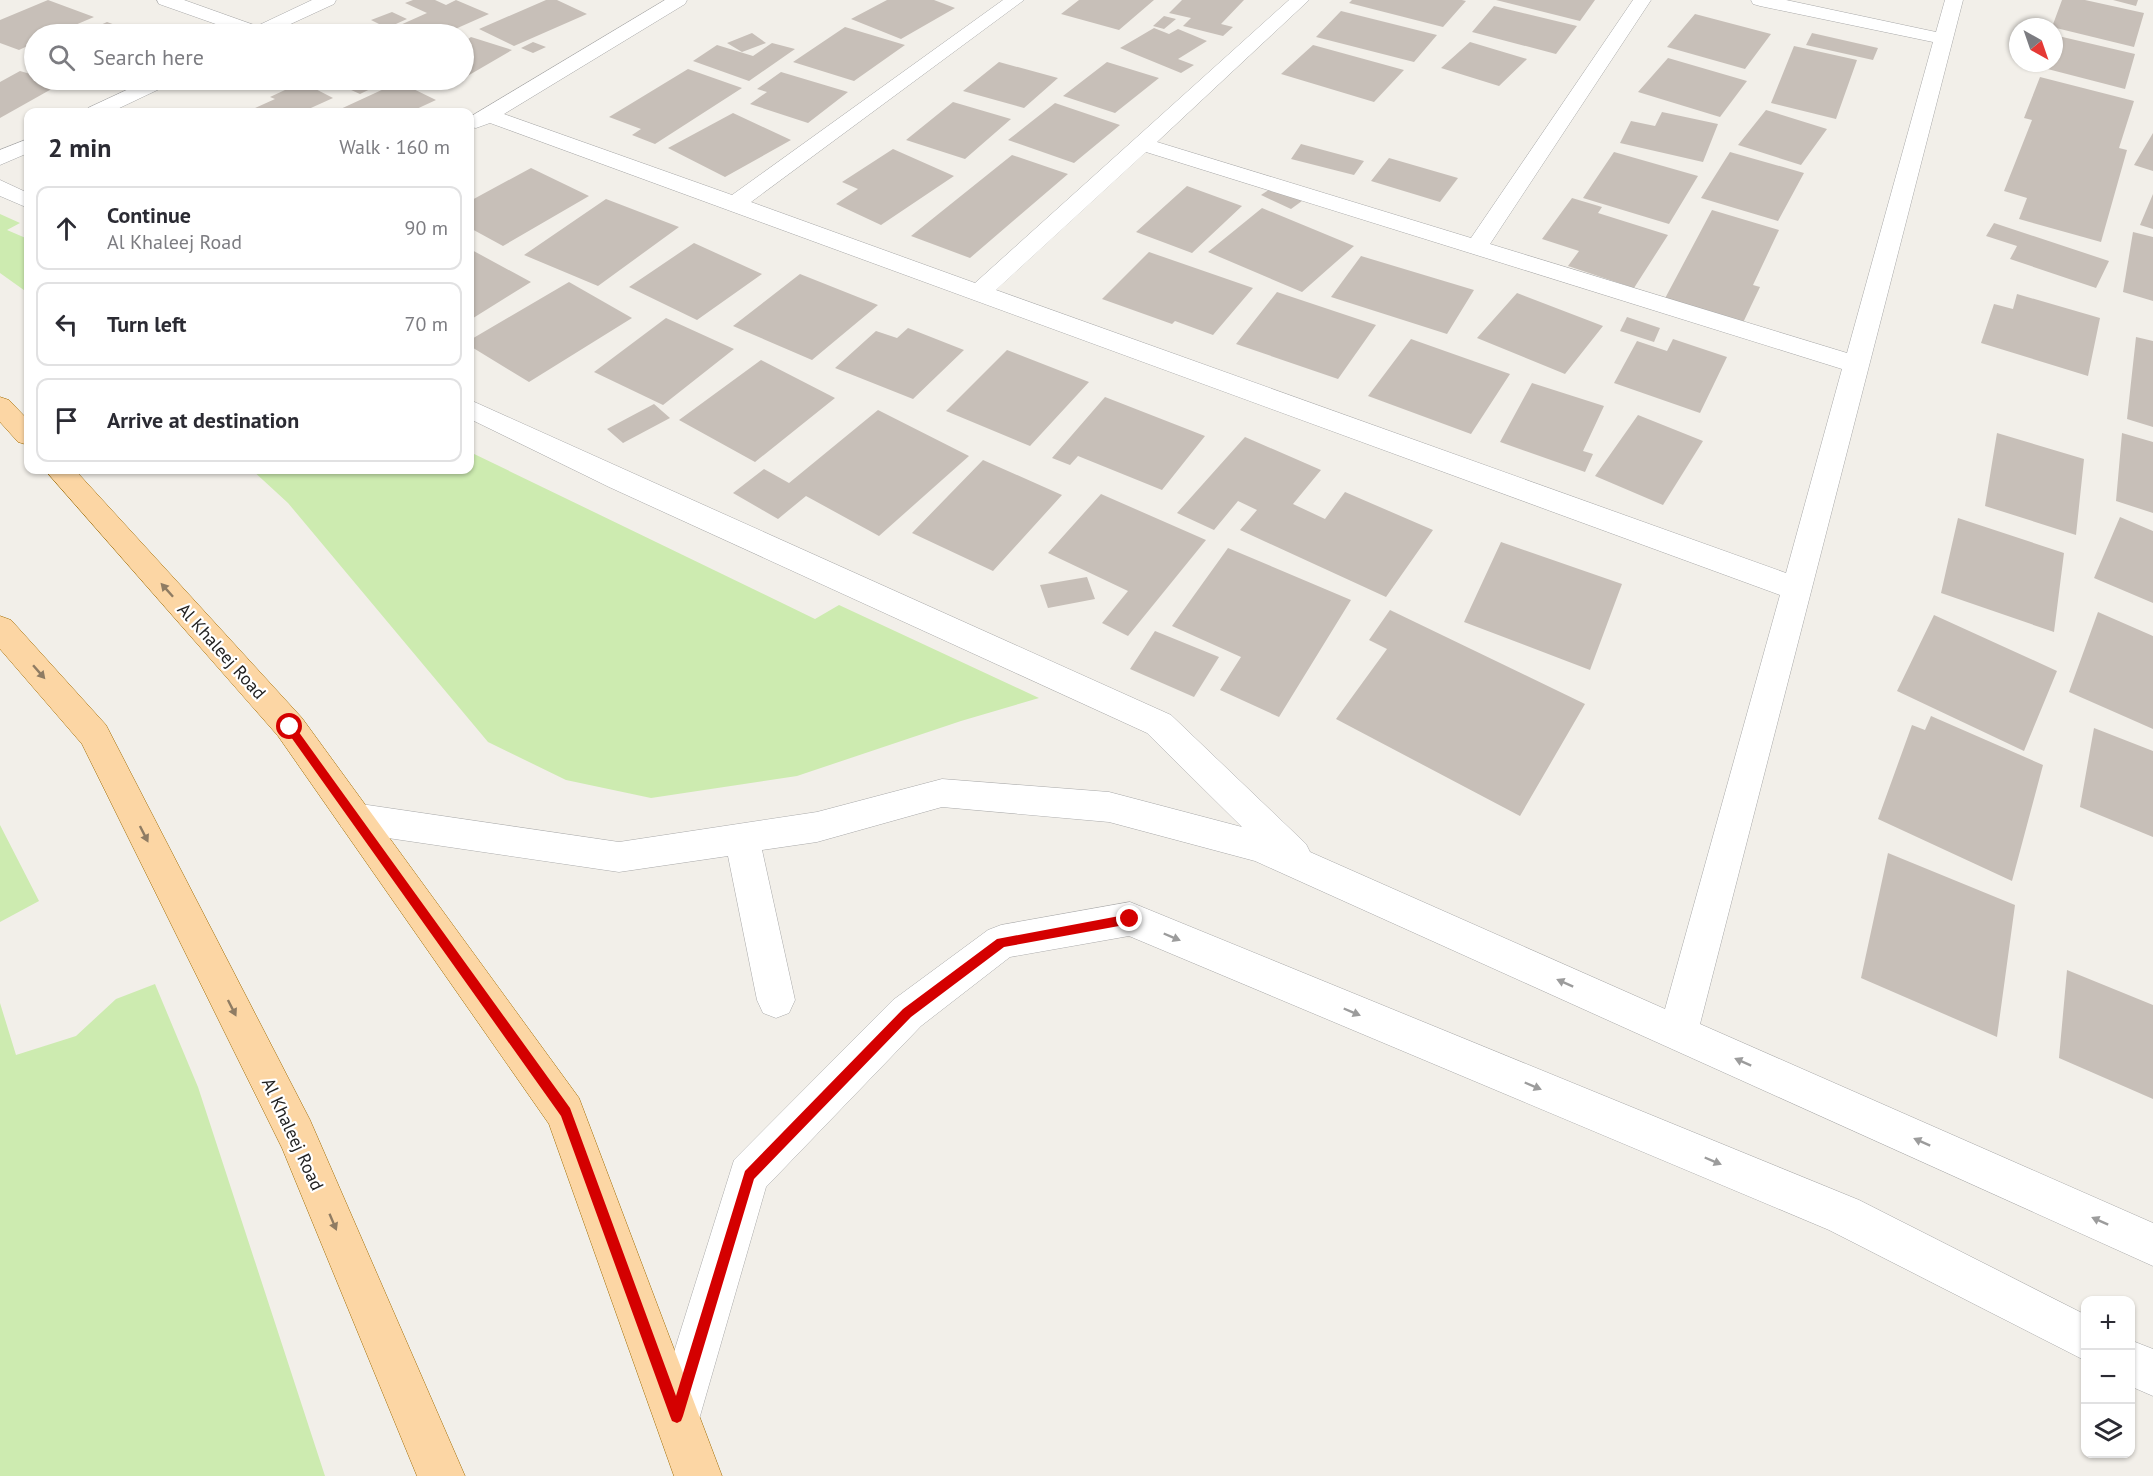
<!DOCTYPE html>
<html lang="en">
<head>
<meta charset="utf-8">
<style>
  body { margin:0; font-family:"PT Sans",sans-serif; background:#f2f2f3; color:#2b2b33 }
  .controls { position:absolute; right:18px; bottom:18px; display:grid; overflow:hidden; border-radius:12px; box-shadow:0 2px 4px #0004 }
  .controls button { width:54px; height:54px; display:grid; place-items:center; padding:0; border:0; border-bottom:2px solid #e1e1e2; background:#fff; color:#2b2b33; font:30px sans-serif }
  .compass { position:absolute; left:2009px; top:18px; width:54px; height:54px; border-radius:50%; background:#fff; box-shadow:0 2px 4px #0004; rotate:140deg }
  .stop { position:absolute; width:18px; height:18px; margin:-14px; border:4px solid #d40000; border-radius:50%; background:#fff }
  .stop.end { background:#d40000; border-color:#fff; box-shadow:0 2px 6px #0008 }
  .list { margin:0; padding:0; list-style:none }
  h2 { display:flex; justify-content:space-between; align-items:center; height:78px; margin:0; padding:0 24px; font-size:26px }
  h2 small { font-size:20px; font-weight:400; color:#7c7c81 }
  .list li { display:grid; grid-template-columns:39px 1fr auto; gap:18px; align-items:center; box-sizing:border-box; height:84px; margin:0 12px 12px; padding:0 12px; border:2px solid #e1e1e2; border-radius:12px }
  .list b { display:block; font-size:22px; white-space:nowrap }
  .list p { margin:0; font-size:20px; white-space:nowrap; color:#7c7c81 }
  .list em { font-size:20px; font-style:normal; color:#7c7c81 }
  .icon { flex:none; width:33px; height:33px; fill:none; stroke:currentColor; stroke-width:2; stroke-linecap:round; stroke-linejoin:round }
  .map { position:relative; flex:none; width:2153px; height:1476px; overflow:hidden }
  .search { position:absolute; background:#fff; box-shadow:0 2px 4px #0004; left:24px; top:24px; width:450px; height:66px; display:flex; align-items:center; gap:15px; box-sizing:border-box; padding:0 21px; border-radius:33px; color:#7c7c81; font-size:22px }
  .panel { position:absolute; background:#fff; box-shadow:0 2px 4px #0004; left:24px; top:108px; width:450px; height:366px; border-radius:12px }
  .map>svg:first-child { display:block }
  .grass { fill:#cdebb0 }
  .building { fill:#c7bfb8 }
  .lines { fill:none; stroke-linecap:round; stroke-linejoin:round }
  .minor-casing { stroke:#a9a9a9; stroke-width:1 }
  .major-casing { stroke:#a06b00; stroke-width:1 }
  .minor { fill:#fff; fill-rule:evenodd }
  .major { fill:#fcd6a4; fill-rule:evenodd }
  .oneway { fill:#8f7c63 }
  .oneway2 { fill:#9c9c9c }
  .route { fill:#d40000 }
  .labels { text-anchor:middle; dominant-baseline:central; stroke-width:4.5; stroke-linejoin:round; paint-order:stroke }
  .street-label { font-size:18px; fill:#222; stroke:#fff }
</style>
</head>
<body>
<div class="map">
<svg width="2153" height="1476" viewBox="0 0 2153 1476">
  <rect width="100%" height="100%" fill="#f2efe9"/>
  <path class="grass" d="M0,214l20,9 -13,7 21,9v54l-28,-20z
    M470,452l345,167 24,-14 200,93 -78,23 -164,55 -146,22 -85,-18 -78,-38 -200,-239 -36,-33h218z
    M0,825l39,76 -39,21z
    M155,984l43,103 127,389h-325v-473l16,52 60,-19 40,-37z"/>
  <path class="building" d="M48,0l46,17 -40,17h-20v9l-15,7 -19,-7v-23z
    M413,0h22l11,5 10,-5 33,14 -45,20h-44l-11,-4 38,-17 -22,-10z
    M546,0h11l30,14 -73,32 -35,-17z
    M887,0h47l21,8 -54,31 -50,-20z
    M1079,0h75l-35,30 -58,-16z
    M1182,0h62l-23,24 12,3 -10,9 -40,-10 8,-8 -22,-5z
    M1352,0h110l4,1 -23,26 -94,-24z
    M1496,0h99l-15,21z
    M2062,0h23l59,13 -10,34 -82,-20z
    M2113,0h25l-2,6z
    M1494,6l83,20 -21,28 -84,-22z
    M1341,11l96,24 -23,27 -98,-25z
    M392,12l15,7 -20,9 -16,-8z
    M1695,14l76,20 -26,35 -78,-22z
    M1164,16l12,3 -12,10 -11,-3z
    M107,22l33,12h-59z
    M361,26l22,7 -40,1z
    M845,27l60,18 -51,36 -61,-19z
    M1154,28l15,6 9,-5 29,12 -29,18 16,6 -13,8 -61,-25z
    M752,33l14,10 -24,9 -15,-9z
    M1812,33l66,15 -5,12 -67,-15z
    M2054,35l81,19 -10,35 -93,-24 1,-2h21z
    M471,37l41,13 -48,28v-36z
    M533,42l13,5 -13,6 -12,-5z
    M1470,42l57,17 -28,27 -58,-18z
    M772,43l23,6 -46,32 -56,-20 24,-16 36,11z
    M1313,45l91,25 -30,32 -93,-28z
    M1794,46l63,14 -21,59 -65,-16z
    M1668,58l79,23 -27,36 -82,-25z
    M999,62l59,16 -34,30 -61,-17z
    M1107,62l52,16 -44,35 -52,-17z
    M688,69l54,19 -87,56 -23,-9 9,-6 -32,-12z
    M20,71l14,4v5l30,2 -64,36v-36z
    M781,72l67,20 -40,31 -58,-19 17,-12 -10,-3z
    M2040,77l94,24 -15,47 8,2 -26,92 -82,-23 8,-21 -23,-7 28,-71 -8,-2z
    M329,80h60l-29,14z
    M417,80h45l-17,9z
    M302,82l31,16 -31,14h-56l29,-13 -5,-2z
    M399,82l37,18 -26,12h-76z
    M953,102l58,17 -46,40 -59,-19z
    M1055,103l65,22 -46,38 -66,-23z
    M1766,110l61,19 -26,36 -63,-20z
    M1662,112l56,12 -15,38 -83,-19 11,-22 24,5z
    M733,113l58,27 -66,37 -57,-29z
    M2153,133v38l-19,-6z
    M1301,144l63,17 -10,14 -63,-16z
    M893,149l61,27 -73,49 -45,-21 22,-15 -16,-7z
    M1614,152l84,24 -29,48 -86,-26z
    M1730,152l74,21 -26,48 -77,-23z
    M1012,155l56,19 -98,84 -59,-22z
    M1389,158l69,20 -18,24 -69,-21z
    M531,168l58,28 -86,50 -33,-18v-27z
    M1187,186l55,20 -50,47 -56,-21z
    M1273,187l29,14 -11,8 -30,-14z
    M2153,194v35l-13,-4z
    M1572,198l30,9 -4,6 70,22 -34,53 -66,-22 11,-15 -37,-12z
    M606,199l73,28 -81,59 -74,-31z
    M1262,208l92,38 -52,46 -94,-40z
    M1712,210l67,20 -26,55 7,2 -20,42 -78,-25z
    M1994,223l115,38 -13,27 -86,-29 7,-13 -31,-10z
    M2133,232l20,5v64l-30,-9z
    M694,243l68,31 -65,46 -68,-33z
    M470,249l61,33 -61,38z
    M1149,252l104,36 -40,47 -38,-14 -3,3 -70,-25z
    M1361,256l113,34 -27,44 -116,-37z
    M800,274l78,31 -66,55 -79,-34z
    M569,282l63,36 -103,64 -59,-36v-6z
    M1277,292l99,33 -38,54 -102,-35z
    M1517,293l86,33 -38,48 -88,-36z
    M2017,294l83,24 -12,58 -107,-33 13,-39 19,5z
    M1627,317l33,11 -6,14 -34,-11z
    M666,318l68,31 -71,56 -69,-33z
    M908,328l56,22 -51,49 -78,-31 41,-37 21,7z
    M2136,337l17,4v86l-26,-8z
    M1411,339l99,35 -39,60 -103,-38z
    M1673,339l54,18 -27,56 -86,-30 23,-42 30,10z
    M1007,350l82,32 -59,64 -84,-35z
    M761,360l74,38 -80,64 -76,-42z
    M1532,383l72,23 -21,45 10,3 -8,18 -85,-30z
    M1105,397l100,39 -43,54 -84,-34 -8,9 -18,-7z
    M654,404l16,14 -47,25 -16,-14z
    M878,410l91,46 -90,80 -73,-40 -28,23 -45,-26 31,-24 25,14z
    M1638,415l65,26 -40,64 -68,-29z
    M1997,433l87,26 -8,76 -91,-29z
    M2122,433l31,9v71l-37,-12z
    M1245,437l76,33 -28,34 32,15 20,-27 88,38 -47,67 -146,-67 17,-20 -19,-9 -24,29 -37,-17z
    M983,460l79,35 -69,76 -81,-38z
    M1101,494l105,46 -78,96 -26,-13 26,-32 -80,-38z
    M2120,517l33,14v72l-59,-25z
    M1958,518l106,35 -10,79 -113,-39z
    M1501,542l121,42 -32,86 -126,-48z
    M1228,548l123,52 -72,117 -59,-27 21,-33 -69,-31z
    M1087,577l8,22 -47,9 -8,-23z
    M1390,610l195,94 -65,112 -184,-97 51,-70 -18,-9z
    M2098,612l55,24v93l-84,-37z
    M1934,615l123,56 -33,80 -127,-60z
    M1155,631l64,26 -25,40 -64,-28z
    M1931,716l112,49 -31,116 -134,-62 34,-94 13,5z
    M2094,728l59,23v86l-73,-30z
    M1888,853l127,52 -18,132 -136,-59z
    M2067,970l86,35v94l-94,-41z"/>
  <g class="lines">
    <g class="minor-casing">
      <path id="minor" d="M157,0h27l73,26 55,-26h24l-2,4 -65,30h-25l-85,-30z
        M665,0h22l-2,4 -181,110 228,81 271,-195h21l-273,202 224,81 314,-283h20l-152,142 314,96 162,-238h18l-161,244 357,109 86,-311 -173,-36 -7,-2 -2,-4h35l150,32 9,-32h18l-263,1024 453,199v43l-898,-405 -146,-39 -167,-15 -125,35 -55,8 33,150 -6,13 -13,5 -13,-5 -6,-13 -29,-144 -109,16 -265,-39 -12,-5 -5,-10 5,-10 12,-5 265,39 198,-30 125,-33 167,13 133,35 -95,-94 -538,-246 -139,-68v-19l701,315 135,129 4,8 355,157 115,-414 -1290,-472 -14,5 -6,-1v-10zM1146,152l696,217 -56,204 -790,-283z
        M148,80h25l-3,4 -59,28h-26l3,-4z
        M28,139v14l-28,12v-15z
        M0,180l28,13v15l-28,-12z
        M1130,902l729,298 227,115v46l-257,-131 -700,-294 -119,21 -89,69 -155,161 -66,229 -7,16 -16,7 -16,-7 -7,-16 80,-256 159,-160 95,-70 13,-5z
        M2130,1340l23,9v47l-23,-10z"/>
    </g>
    <g class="major-casing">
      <path id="major" d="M0,397l9,3 19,20v25l-10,-3 -18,-20z
        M45,470h30l227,248 277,380 143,378h-48l-125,-352 -271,-388z
        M0,616l11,4 95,105 204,395 155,356h-48l-135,-328 -200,-404 -82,-95z"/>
    </g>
    <use href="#minor" class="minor"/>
    <use href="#major" class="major"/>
  </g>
  <defs><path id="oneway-solid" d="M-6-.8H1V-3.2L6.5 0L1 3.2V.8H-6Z" transform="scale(1.5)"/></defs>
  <g class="oneway">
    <use href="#oneway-solid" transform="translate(167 590) rotate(-132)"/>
    <use href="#oneway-solid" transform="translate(39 672) rotate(49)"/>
    <use href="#oneway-solid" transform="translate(144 834) rotate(63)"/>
    <use href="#oneway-solid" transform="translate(232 1008) rotate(63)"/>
    <use href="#oneway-solid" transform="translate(333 1222) rotate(67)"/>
  </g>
  <g class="oneway2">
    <use href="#oneway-solid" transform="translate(1172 937) rotate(23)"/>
    <use href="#oneway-solid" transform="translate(1565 983) rotate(-156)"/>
    <use href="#oneway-solid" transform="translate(1352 1012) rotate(23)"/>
    <use href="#oneway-solid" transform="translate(1743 1062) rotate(-156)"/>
    <use href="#oneway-solid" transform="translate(1533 1086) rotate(23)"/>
    <use href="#oneway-solid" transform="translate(1922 1142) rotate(-156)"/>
    <use href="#oneway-solid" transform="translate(1713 1161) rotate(23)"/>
    <use href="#oneway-solid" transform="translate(2100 1221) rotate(-156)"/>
  </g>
  <path class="route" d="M290,723l3,1 277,384 106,288 69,-225 158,-162 94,-70 133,-25 5,5 -5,5 -126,23 -93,70 -157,162 -71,237 -2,5 -4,2 -5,-2 -2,-5 -109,-300 -275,-386 -1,-3z"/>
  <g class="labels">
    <g class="street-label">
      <text transform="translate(222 651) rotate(48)">Al Khaleej Road</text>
      <text transform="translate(293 1134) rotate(65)">Al Khaleej Road</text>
    </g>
  </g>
</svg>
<div class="controls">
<button>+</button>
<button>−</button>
<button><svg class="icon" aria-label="layers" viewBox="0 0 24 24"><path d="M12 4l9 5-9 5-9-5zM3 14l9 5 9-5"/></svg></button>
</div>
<svg class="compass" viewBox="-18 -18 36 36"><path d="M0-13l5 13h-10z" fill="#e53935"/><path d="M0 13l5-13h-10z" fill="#7c7c81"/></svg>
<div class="stop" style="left:290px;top:727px"></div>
<div class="stop end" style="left:1130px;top:919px"></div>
<div class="search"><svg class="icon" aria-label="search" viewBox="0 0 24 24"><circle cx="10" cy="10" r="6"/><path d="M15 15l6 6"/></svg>Search here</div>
<section class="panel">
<h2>2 min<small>Walk · 160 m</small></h2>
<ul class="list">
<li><svg class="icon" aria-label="ahead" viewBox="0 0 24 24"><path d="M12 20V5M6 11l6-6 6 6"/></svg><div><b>Continue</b><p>Al Khaleej Road</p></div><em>90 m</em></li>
<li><svg class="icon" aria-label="left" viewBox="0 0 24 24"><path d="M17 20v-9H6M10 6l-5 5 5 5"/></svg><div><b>Turn left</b></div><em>70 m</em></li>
<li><svg class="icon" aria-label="arrive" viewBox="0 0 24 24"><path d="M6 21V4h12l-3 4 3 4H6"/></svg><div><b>Arrive at destination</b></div></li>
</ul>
</section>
</div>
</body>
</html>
